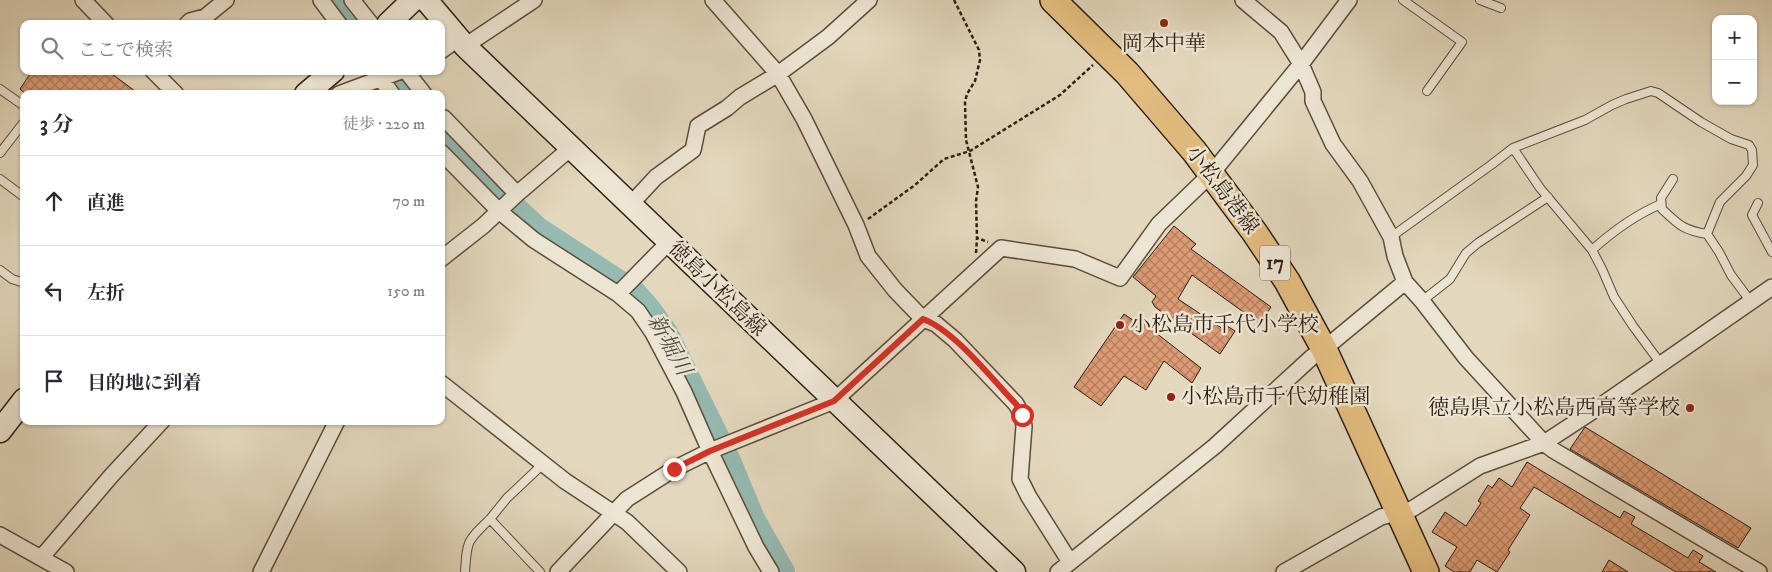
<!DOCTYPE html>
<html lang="ja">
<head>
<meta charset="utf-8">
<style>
  body { margin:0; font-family:"IM FELL DW Pica","Noto Serif JP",serif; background:#f2f2f3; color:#2b2b33 }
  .controls { position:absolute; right:15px; top:15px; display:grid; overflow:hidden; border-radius:10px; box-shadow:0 1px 4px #0004 }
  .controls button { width:45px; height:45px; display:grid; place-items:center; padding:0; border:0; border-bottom:1px solid #e1e1e2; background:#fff; color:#2b2b33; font:25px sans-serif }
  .stop { position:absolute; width:15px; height:15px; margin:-11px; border:4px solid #d93025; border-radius:50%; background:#fff }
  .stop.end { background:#d93025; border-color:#fff; box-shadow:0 1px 5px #0008 }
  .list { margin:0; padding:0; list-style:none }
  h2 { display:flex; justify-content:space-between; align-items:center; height:65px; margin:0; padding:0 20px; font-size:21px }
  h2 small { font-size:16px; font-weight:400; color:#7c7c81 }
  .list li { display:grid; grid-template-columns:32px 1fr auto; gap:15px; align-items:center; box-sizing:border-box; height:90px; padding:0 20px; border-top:1px solid #e1e1e2 }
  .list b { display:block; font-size:19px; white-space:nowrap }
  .list em { font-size:16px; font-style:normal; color:#7c7c81 }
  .icon { flex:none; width:28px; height:28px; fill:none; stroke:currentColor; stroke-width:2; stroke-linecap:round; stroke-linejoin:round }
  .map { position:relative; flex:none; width:1772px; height:572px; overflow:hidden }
  .search { position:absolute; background:#fff; box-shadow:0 1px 4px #0004; left:20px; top:20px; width:425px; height:55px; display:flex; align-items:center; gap:12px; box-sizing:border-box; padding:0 18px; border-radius:10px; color:#7c7c81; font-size:19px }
  .panel { position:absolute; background:#fff; box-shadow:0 1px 4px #0004; left:20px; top:90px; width:425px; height:335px; border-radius:10px }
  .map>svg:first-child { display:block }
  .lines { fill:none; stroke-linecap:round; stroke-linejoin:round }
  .river { stroke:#95bab1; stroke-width:24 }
  .building { fill:url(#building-cross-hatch); stroke:#2f1f11 }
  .service-casing { stroke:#5c4d3c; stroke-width:10 }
  .minor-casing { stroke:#5c4d3c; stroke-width:18 }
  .secondary-casing { stroke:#2f1f11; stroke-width:25 }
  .primary-casing { stroke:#2f1f11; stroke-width:28 }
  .path { stroke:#2f1f11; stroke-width:2.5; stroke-dasharray:4 2.5; stroke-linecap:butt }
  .service { stroke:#ede5d4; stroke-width:8 }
  .minor { stroke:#ede5d4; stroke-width:15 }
  .secondary { stroke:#ede5d4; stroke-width:22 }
  .primary { stroke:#e2bc7e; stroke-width:25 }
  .route { stroke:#d93025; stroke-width:6 }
  .poi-dot { fill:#8f2418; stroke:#ede5d4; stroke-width:2 }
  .labels { text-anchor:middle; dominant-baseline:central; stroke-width:5; stroke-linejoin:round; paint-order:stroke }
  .shield { fill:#ede5d4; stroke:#685a4c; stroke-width:1 }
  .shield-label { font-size:20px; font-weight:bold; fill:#2f1f11 }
  .poi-label { font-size:21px; fill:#2f1f11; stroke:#ede5d4; text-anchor:start }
  .street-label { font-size:21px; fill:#2f1f11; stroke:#ede5d4 }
  .water-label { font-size:22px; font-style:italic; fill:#4e4e41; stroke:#ede5d4 }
</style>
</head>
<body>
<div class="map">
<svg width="1772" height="572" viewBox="0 0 1772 572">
  <defs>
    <pattern id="building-cross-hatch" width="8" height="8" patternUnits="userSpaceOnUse" patternTransform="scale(1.25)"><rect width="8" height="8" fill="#dc9b73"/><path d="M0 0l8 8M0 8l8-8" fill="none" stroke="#b37e5d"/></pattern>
  </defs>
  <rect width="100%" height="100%" fill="#e3d7bd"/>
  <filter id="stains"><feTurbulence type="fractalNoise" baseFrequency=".004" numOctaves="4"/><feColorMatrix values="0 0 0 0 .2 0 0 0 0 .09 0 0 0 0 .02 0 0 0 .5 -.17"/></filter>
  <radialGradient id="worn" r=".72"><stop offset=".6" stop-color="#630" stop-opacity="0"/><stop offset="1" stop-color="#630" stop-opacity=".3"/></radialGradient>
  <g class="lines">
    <path class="river" d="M336,0l17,24
      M389,71l18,23
      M441,135l19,22 78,72 95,62 16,18 17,24 63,128 24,58 30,53"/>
  </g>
  <path class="building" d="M32,71h76l31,23h-113l-6,-5z
    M1174,226l22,18 -5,5 80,58 -11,17 -68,-49 -14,24 45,30 4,-3 8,5 -15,23 -65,-47 -3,-5 4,-6 -23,-19z
    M1124,314l16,11 2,-3 59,46 -9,15 -28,-22 -18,29 -22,-14 -23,30 -27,-19z
    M1585,427l166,101 -13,20 -168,-99z
    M1527,462l93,56 4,-7 11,6 -4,7 57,34 5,-8 10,6 -4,6 17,10h-40l-142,-85 -14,21 10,7 -22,35 2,2 -13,20 -20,-12 -7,12h-16l-9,-6 12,-19 -25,-15 13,-20 21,14 15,-23 -3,-2 10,-16 4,3 7,-10 13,9z
    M1609,560l19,12h-26z"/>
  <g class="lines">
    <g class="service-casing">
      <path id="service" d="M1403,0l59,42 -35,49
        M1480,0l21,8
        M0,89l24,17
        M1513,148l27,40 52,62 10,19 12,28 19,29 28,38
        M0,153l24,-31
        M0,179l24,18
        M1673,179l-12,19 1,11c17,16 21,21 45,25
        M1758,203l-6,12 20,37
        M1391,237l100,-72 22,-17 72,-28 27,-15 14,-6 25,-8 7,2 43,29 30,17 18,6 3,5 1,15 -7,11 -26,26 -13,32 12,18 12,23 20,27
        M1592,250c20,-18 43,-35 69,-46
        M0,270l12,9 12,4
        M1422,301l28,-22 16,-26 12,-10 70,-46
        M465,572c2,-32 2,-31 25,-53
        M540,572l-50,-53 17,-21 36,-34"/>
    </g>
    <g class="minor-casing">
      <path id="minor" d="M83,0l23,24
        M321,0l18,24
        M352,0l19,24
        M713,0l65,74 26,45 52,106 12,31 27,34 28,29 13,5 19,16 61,64 6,11 2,11 -4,53 9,18 41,65
        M1243,0l38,32 20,32 12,28v9l20,43 27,37 31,56 4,19 10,26 17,19 44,57 78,85 9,7 206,122
        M187,24l3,-3 15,-4 21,-17
        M465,46l69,-46
        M441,51l18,-13
        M153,71l23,23
        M406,71l18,23
        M376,72l16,22
        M339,94l62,-23
        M441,120l3,-2 73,76 55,-47
        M441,152l58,59 35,29 84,54 20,17 15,22 31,59 26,59 46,96 15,25
        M630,205l26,-28 37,-27 5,-24 29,-18 13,-11 38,-23 50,-37 41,-37
        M441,259l42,-33 34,-32
        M618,294l51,-52
        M441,383l124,98 62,41 52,50
        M0,535l66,37
        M41,558l70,-82 51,-55
        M261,572l76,-151
        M558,572l69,-73 47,-30 36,-18 124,-50 167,-153 74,11 45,19 39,-54 53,-51 89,-109 48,-64
        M1058,572l157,-126 97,-89 12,-8 81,-67
        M1284,572l97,-55 31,-8 68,-43 64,-23 55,-36 173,-120"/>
    </g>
    <g class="secondary-casing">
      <path id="secondary" d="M426,0l39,46 549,526
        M388,24l25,-24
        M306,94l27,-23
        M0,431l24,-31"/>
    </g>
    <g class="primary-casing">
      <path id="primary" d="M1053,0l74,73 67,78 61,82 32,48 37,68 102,223"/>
    </g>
    <path class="path" d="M954,0l25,50 1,10 -5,21 -8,13 -2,8 1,38 12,47 -2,14 1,37
      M868,219l47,-34 29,-26 26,-8 90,-56 33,-30
      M976,253l1,-15 11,4"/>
    <use href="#service" class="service"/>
    <use href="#minor" class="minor"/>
    <use href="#secondary" class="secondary"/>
    <use href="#primary" class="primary"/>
  </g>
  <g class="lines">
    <path class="route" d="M674,469l36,-18 124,-50 89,-82c32,12 68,59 93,85l6,11"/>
  </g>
  <g class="poi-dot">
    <circle cx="1164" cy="23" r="5"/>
    <circle cx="1120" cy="325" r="5"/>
    <circle cx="1171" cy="397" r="5"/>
    <circle cx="1690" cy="408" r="5"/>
  </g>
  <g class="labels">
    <rect class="shield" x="1260" y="245.5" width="30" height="35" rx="4"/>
    <g class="shield-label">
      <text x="1275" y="263">17</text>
    </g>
    <g class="poi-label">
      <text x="1164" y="44" text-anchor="middle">岡本中華</text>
      <text x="1130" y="325">小松島市千代小学校</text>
      <text x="1181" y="397">小松島市千代幼稚園</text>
      <text x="1680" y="408" text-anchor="end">徳島県立小松島西高等学校</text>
    </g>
    <g class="street-label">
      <text transform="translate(1222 190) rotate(53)">小松島港線</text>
      <text transform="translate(717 289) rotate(44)">徳島小松島線</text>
    </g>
    <g class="water-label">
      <text transform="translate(669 345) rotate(61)">新堀川</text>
    </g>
  </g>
  <rect width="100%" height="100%" filter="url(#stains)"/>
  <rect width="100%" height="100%" fill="url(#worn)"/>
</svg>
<div class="controls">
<button>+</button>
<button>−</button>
</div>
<div class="stop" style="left:1022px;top:415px"></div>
<div class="stop end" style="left:674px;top:469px"></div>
<div class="search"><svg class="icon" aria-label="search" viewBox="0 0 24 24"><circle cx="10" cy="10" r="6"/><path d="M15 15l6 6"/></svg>ここで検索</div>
<section class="panel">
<h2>3 分<small>徒歩 · 220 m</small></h2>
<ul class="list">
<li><svg class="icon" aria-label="ahead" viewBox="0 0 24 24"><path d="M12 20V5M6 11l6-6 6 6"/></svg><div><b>直進</b></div><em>70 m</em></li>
<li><svg class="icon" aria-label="left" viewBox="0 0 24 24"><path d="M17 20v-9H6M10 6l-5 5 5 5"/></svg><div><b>左折</b></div><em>150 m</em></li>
<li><svg class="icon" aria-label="arrive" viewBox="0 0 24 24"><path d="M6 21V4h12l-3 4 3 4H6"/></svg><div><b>目的地に到着</b></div></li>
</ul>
</section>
</div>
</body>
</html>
